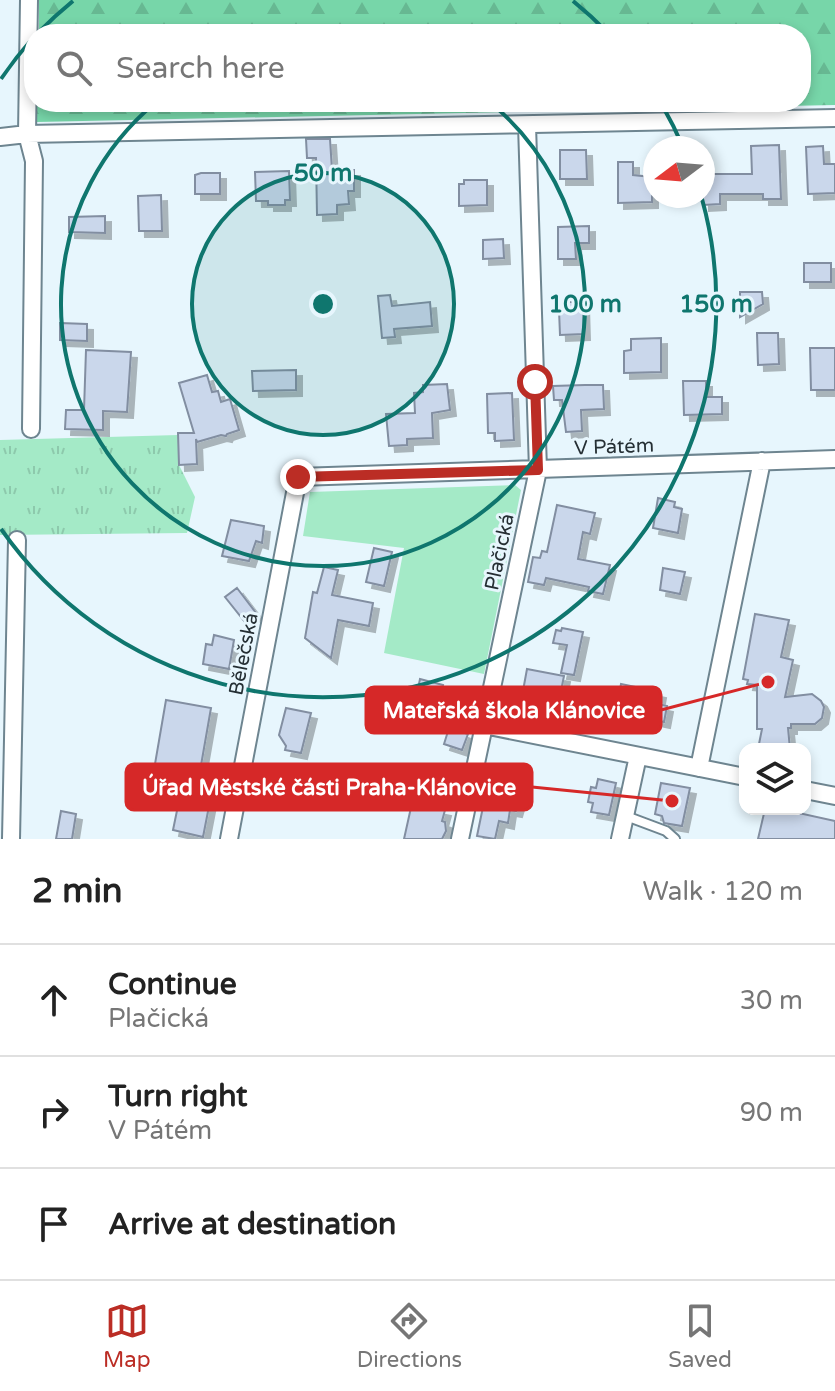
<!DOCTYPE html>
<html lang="en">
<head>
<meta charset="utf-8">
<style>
  body { margin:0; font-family:"Varela Round",sans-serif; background:#f2f2f2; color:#222 }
  .controls { position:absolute; right:24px; bottom:24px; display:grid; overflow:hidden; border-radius:16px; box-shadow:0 4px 12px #0003 }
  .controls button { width:72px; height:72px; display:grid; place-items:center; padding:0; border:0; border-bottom:2px solid #e0e0e0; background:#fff; color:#222; font:40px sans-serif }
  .compass { position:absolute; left:643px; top:136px; width:72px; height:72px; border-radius:50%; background:#fff; box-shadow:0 4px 12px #0003; rotate:254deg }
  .stop { position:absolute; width:24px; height:24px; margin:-18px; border:6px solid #bb2d25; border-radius:50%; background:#fff }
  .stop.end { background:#bb2d25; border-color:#fff; box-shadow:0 2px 8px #0008 }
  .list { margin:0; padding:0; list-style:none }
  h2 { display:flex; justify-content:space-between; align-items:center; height:104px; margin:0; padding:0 32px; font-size:34px }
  h2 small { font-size:26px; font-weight:400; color:#767676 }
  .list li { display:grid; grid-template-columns:52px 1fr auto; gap:24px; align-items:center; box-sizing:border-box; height:112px; padding:0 32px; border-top:2px solid #e0e0e0 }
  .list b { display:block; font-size:30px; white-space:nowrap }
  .list p { margin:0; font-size:26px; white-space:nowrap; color:#767676 }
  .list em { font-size:26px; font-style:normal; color:#767676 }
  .icon { flex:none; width:44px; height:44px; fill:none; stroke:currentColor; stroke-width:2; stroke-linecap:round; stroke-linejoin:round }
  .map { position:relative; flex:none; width:835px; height:839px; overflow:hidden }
  .search { position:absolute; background:#fff; box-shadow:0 4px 12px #0003; left:24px; right:24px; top:24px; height:88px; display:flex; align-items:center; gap:20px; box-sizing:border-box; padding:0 28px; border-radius:32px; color:#767676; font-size:30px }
  .sheet { height:440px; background:#fff }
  nav { display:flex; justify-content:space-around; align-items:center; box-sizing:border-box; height:112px; border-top:2px solid #e0e0e0; background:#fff; font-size:22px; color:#767676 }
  nav a { display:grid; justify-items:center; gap:4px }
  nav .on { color:#bb2d25 }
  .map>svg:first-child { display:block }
  .green { fill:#a4eac7 }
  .forest { fill:url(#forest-firs) }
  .park { fill:url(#park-tufts) }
  .building { fill:#cad7eb; stroke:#828ea1; stroke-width:2; filter:url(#shadow) }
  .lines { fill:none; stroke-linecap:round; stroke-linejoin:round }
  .service-casing { stroke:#6e8590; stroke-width:12 }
  .minor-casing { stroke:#6e8590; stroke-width:20 }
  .service { stroke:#fff; stroke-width:8 }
  .minor { stroke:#fff; stroke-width:16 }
  .route { stroke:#bb2d25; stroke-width:10 }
  .ring { fill:none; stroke:#0f766e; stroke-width:4 }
  .labels { text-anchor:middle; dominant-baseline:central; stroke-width:6; stroke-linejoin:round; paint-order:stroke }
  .street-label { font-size:20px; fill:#252f34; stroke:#e7f6fd }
  .centre { fill:#0f766e; stroke:#e7f6fd; stroke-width:4 }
  .ring-label { font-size:24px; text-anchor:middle; font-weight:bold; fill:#0f766e; stroke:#e7f6fd; stroke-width:6; stroke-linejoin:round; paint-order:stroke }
  .leader { fill:none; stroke:#d62828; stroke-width:3 }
  .callout-dot { fill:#d62828; stroke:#e7f6fd; stroke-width:3 }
  .callout { fill:#d62828; stroke:#d62828; stroke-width:3 }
  .callout-label { font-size:22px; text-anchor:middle; font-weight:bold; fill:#fff }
</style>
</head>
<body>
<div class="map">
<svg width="835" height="839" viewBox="0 0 835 839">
  <defs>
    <pattern id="forest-firs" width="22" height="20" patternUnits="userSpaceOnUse" patternTransform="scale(2)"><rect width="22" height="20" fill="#77d6a9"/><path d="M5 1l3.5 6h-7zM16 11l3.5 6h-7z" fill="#67b892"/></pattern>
    <pattern id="park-tufts" width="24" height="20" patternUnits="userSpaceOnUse" patternTransform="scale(2)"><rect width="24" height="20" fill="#a4eac7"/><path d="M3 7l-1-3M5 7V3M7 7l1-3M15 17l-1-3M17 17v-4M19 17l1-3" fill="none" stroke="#8dc9ac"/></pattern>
    <filter id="shadow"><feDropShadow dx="6" dy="6" stdDeviation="0" flood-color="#0004"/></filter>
  </defs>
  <rect width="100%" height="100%" fill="#e7f6fd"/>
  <path class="green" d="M515,485l6,5 -37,184 -100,-21 20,-105 -101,-12 7,-44z"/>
  <path class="forest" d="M39,0h796v105l-798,17v-20h764v-68h-762z"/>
  <path class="park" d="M178,435l1,30 16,32 -8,36 -187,2v-95z"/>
  <path class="building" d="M306,139h24l2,31h22v21h-6l1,13 -12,1v9l-20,1 -1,-57h-9z
    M779,145l2,54h-18v-5h-43v10l-17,1v-31h49l-1,-28z
    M823,146l1,18h11v29l-27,1 -2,-47z
    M560,150h26l1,29h-27z
    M618,162h15v13l19,2v25l-34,1z
    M289,171l1,29h-5v5h-17v-4h-12l-1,-29z
    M201,173h19v21h-25v-19z
    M464,180h23v25l-28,1v-22h5z
    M161,195l1,36h-23l-1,-35z
    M105,216v17l-36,-1v-15z
    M589,226v17h-14l1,16h-18v-32z
    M503,239l1,19 -21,1v-19z
    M804,263h27v19h-27z
    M740,292h22l1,12 -23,13z
    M390,295l2,11 38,-4 2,24 -38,3 1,8 -13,1 -4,-42z
    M566,302h17l1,32 -24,1 -1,-25h8z
    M60,323l27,1v17l-27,-1z
    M757,333h21l1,31 -21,1z
    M661,338v34l-37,1v-22l7,-1v-11z
    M810,348h25v42h-24z
    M86,350l45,2 -4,60 -24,-1v19l-38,-1 1,-19h18z
    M296,370v20l-43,1 -1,-20z
    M207,375l5,17 6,-1 3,11 9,-3 9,31 -12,4 -1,2 -5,-1 -24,7 -1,-3 1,25 -18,1 -1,-32h16l-15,-50z
    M683,381h23v16h16v17l-38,1z
    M447,384l3,26 -18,3 1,25 -26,1v6l-18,1 -3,-32 29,-1 -1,-20 9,-1v-7z
    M585,385h18l1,24 -23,1 1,21 -16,1 -4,-32h-8l-1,-14z
    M512,393l2,47 -19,1v-8h-7l-1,-39z
    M658,498l17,4 -1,5 8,2 -4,24 -25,-5z
    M557,505l38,8 -5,21 -7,-2 -5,27 32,6 -7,29 -15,-3 1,-4 -43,-9 -2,7 -16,-3 5,-25 7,1 2,-7 5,1z
    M231,520l33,6 -2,17 -6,-2 -7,20 -27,-5z
    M374,548l18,4 -8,34 -18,-4z
    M324,567l14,3 -6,25 41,8 -4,23 -31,-6 -7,38 -26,-20 8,-46 4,1z
    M663,568l22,4 -5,22 -20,-4z
    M237,588l19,25 -11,9 -20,-25z
    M755,614l34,6 -8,37 12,3 -8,37 27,-3 9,7 3,6 -2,11 -7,6h-24v4h-3l2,21h-32l4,-20h-5v-44l-10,-1 1,-4 -5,-1z
    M562,628l21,4 -9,43 -13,-2 6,-28 -14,-2 3,-13 5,1z
    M214,635l20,5 -5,29 -26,-5 3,-20 6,1z
    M527,669l37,7 -8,39 -36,-8z
    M420,679l23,6 -5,20 -22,-7z
    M621,684l39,8 -2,12 9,2 -3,16 -48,-10z
    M166,700l45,8 -11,63 -45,-7z
    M286,708l25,5 -10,40 -16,-3 1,-4 -7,-11z
    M449,728l19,6 -6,16 -18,-6z
    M489,778l27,5 -3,13 7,1 -4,14 -6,-1 -2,13 -9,-2 -4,18 -18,-3z
    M598,779l18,4 -7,32 -18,-3 2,-9 -5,-1 3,-15 5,1z
    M661,783l29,5 -8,38 -18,-3 -2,-7 -7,-2z
    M180,796l30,5 -7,36 -30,-7z
    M412,803l33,7 -3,11 3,1 1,9 -4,8h-38z
    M765,809h29v3l41,9v18h-77z
    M61,811l15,3 -4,25h-16z"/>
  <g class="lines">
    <g class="service-casing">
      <path id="service" d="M626,816l40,15 9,8"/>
    </g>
    <g class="minor-casing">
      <path id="minor" d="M29,0l-2,134 7,27 -3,268
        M0,137l27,-3 808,-16
        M484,725l261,52
        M699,768l63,-307
        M805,790l30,6
        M11,839l6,-299
        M229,839l69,-362 537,-18
        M460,839l78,-369 -11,-345
        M620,839l18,-83"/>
    </g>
    <use href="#service" class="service"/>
    <use href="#minor" class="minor"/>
  </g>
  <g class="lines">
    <path class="route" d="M298,477l240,-7 -3,-88"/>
  </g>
  <circle cx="323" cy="304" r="131" fill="#0f766e" fill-opacity=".12"/>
  <g class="ring">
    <circle cx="323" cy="304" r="131"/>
    <path d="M491 103A262 262 0 1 1 155 103"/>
    <path d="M1 79A393 393 0 0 1 33 38M38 33A393 393 0 0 1 73 1M573 1A393 393 0 0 1 608 33M662 105A393 393 0 0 1 683 147M702 199A393 393 0 0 1 1 529"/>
  </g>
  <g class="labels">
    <g class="street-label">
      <text transform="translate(614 447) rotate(-2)">V Pátém</text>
      <text transform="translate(500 552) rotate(-78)">Plačická</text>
      <text transform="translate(244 654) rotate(-79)">Bělečská</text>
    </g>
  </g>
  <circle cx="323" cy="304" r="12" class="centre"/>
  <g class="ring-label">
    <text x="323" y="181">50 m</text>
    <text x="585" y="312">100 m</text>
    <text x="716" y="312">150 m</text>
  </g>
  <path class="leader" d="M768 682L661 710M672 801L532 787"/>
  <g class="callout-dot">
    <circle cx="768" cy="682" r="8"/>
    <circle cx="672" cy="801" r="8"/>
  </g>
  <g class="callout">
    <rect x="366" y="687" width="295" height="46" rx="8"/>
    <rect x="126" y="764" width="406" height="46" rx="8"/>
  </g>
  <g class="callout-label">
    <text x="514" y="718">Mateřská škola Klánovice</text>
    <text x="329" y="795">Úřad Městské části Praha-Klánovice</text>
  </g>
</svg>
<div class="controls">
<button><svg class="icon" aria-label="layers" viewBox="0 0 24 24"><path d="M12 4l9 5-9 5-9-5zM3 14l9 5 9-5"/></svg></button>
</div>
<svg class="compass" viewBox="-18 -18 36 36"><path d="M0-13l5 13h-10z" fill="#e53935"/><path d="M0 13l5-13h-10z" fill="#767676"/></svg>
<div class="stop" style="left:535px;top:382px"></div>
<div class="stop end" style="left:298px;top:477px"></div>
<div class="search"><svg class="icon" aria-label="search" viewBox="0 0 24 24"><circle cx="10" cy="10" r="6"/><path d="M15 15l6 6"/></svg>Search here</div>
</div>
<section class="sheet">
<h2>2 min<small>Walk · 120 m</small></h2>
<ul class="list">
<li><svg class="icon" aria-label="ahead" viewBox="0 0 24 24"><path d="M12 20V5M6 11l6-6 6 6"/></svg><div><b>Continue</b><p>Plačická</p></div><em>30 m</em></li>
<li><svg class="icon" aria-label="right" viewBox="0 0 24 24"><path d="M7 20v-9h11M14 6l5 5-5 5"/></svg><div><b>Turn right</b><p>V Pátém</p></div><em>90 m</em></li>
<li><svg class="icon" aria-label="arrive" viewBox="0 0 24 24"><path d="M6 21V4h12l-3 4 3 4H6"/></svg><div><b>Arrive at destination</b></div></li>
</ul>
</section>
<nav>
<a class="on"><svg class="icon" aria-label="map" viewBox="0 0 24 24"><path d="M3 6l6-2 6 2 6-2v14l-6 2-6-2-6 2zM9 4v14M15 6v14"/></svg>Map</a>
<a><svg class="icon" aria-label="directions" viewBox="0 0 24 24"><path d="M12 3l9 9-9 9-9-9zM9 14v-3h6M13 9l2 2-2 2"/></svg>Directions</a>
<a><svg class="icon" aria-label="saved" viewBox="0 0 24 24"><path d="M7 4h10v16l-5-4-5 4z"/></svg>Saved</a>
</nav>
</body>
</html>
